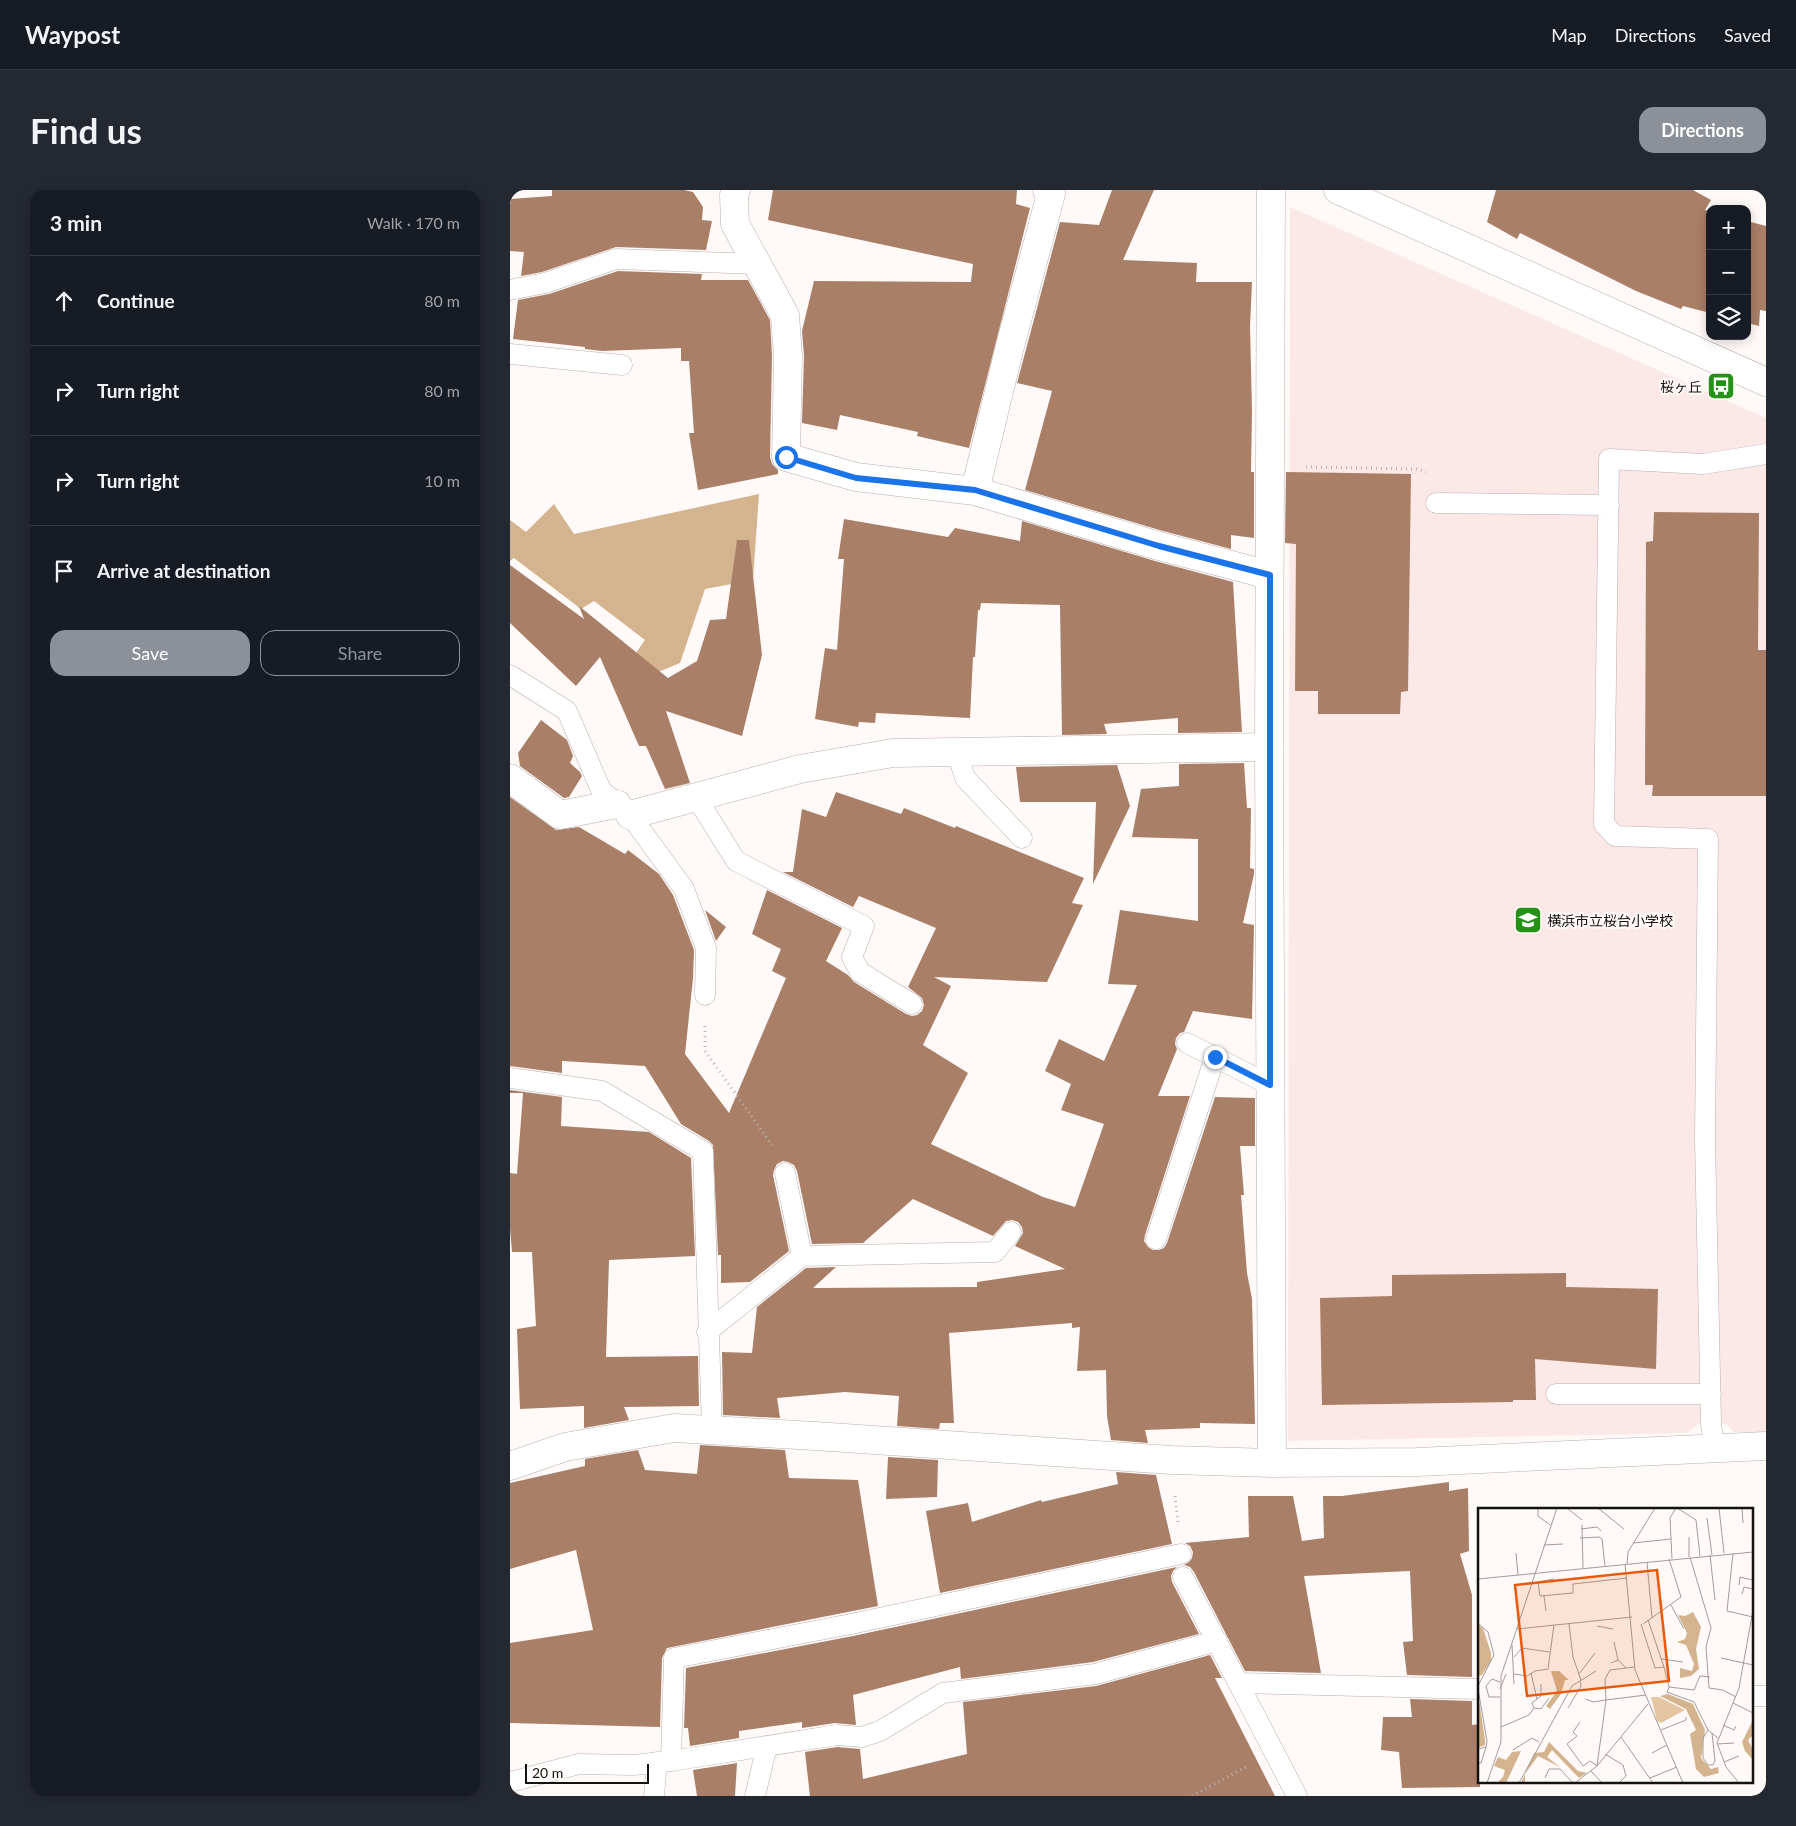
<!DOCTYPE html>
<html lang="en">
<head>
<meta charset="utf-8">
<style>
  body { margin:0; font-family:Lato,"Noto Sans JP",sans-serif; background:#242831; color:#f1f3f6 }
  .controls { position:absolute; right:15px; top:15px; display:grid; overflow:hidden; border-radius:10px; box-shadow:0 2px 12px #0003 }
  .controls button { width:45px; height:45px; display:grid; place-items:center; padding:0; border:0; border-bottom:1px solid #363941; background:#171b24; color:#f1f3f6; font:25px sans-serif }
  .scale { position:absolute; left:15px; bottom:12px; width:124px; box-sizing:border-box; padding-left:5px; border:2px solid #141111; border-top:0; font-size:14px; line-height:18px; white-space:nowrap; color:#141111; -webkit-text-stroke:4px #fff9f8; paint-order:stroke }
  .stop { position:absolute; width:15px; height:15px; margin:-11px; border:4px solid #1a73e8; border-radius:50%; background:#fff }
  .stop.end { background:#1a73e8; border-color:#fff; box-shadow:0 1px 5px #0008 }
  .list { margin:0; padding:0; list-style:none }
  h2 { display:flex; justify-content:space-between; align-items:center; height:65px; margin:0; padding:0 20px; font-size:21px }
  h2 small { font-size:16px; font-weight:400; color:#9ea1a6 }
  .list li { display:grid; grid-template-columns:32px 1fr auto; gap:15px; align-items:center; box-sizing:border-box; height:90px; padding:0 20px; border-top:1px solid #363941 }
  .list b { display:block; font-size:19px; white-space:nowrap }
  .list em { font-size:16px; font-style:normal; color:#9ea1a6 }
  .actions { display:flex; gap:10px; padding:15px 20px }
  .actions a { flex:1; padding:11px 0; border:1px solid #8c9099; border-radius:15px; text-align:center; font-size:18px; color:#8c9099 }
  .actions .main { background:#8c9099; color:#fff }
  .icon { flex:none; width:28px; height:28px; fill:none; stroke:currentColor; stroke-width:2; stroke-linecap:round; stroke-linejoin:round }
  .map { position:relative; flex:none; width:1256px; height:1606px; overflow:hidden; border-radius:15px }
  header { display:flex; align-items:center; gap:30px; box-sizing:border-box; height:70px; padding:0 25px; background:#171b24; border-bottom:1px solid #363941 }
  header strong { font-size:24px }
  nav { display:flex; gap:28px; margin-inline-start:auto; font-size:18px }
  .intro { display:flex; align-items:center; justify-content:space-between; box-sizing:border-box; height:120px; padding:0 30px }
  h1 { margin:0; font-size:35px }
  .button { padding:12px 22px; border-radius:15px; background:#8c9099; color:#fff; font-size:18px; font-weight:700 }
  main { display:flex; gap:30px; padding:0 30px }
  aside { flex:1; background:#171b24; border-radius:15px; box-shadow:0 2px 12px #0003 }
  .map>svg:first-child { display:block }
  .built { fill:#fce9e7 }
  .forest { fill:#d3b48e }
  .building { fill:#a97f68 }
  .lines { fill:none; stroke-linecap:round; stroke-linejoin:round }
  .service-casing { stroke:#b8afae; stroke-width:21 }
  .minor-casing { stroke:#b8afae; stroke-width:29 }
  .tertiary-casing { stroke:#b8afae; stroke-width:29 }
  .path { stroke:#b8b3b3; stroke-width:3; stroke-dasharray:1 4; stroke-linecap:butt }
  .service { stroke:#fff; stroke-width:20 }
  .minor { stroke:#fff; stroke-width:28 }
  .tertiary { stroke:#fff; stroke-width:28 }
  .route { stroke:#1a73e8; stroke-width:6 }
  .labels { text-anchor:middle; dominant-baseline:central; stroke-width:4.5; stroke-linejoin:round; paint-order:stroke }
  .poi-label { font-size:14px; fill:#141111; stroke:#fff9f8; text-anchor:end }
  .inset-road { fill:none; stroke:#a19c9c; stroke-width:1 }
  .view { fill:#e8590c; fill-opacity:0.15; stroke:#e8590c; stroke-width:2.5 }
  .inset-edge { fill:none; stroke:#141111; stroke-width:2.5 }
</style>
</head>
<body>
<header>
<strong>Waypost</strong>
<nav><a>Map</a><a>Directions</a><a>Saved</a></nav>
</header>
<div class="intro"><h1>Find us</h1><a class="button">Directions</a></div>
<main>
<aside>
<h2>3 min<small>Walk · 170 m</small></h2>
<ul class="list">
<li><svg class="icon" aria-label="ahead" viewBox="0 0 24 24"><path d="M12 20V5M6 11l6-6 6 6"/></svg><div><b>Continue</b></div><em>80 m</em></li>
<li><svg class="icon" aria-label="right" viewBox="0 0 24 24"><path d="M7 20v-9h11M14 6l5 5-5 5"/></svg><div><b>Turn right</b></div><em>80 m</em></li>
<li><svg class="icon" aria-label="right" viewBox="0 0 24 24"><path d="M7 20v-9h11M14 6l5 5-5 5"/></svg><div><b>Turn right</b></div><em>10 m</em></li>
<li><svg class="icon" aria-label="arrive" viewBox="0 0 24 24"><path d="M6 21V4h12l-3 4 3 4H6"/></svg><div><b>Arrive at destination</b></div></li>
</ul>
<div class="actions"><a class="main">Save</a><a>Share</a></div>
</aside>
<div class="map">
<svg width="1256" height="1606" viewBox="0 0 1256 1606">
  <rect width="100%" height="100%" fill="#fff9f8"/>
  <path class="built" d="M780,17l476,211v1014h-32l-8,-8 -15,-1h-12l-12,10 -399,8z"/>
  <path class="forest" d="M249,304l-6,86 -48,9 -25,74 -44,18 -9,-15 18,-26 -51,-39 -13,8 -67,-51 -4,3v-41l16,12 28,-28 20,30z"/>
  <path class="building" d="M42,0h132l9,2 10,15 -1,13 10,1 -6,29 -90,-3 -74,25 -21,4 3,-24 -14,-1v-52l42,-3z
    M263,0h244l-1,14 14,4 -61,240 -52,-12 1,-4 -78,-17 -3,15 -35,-7 2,-67 -2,-25 12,-50 157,1 2,-18 -205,-44z
    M602,0h42l-31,70 74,3 -1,19h56l-2,44 2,85 -1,61h3v66l-23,-3v14l-68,-18 -138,-41 27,-99 -35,-8 43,-161 39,3z
    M986,0h197l18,10 -6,10 5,1v102l-27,-7 -2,3 -45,-18 -116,-58 -3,6 -30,-17z
    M1237,31l19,5v85l-6,-1 -1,16 -12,-3z
    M108,81l84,3 -1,6h47l22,40 2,36 -2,101 2,7 6,6v4l-80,16 -9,-57h5l-5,-72h-8v-13l-79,3 -17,-2v-2l-72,-8 5,-39 31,-6z
    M776,282l125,2 -3,217 -7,1 -1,22h-82v-23h-23l1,-147 -11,-1z
    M1144,322l105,1 -1,137h8v146h-114l1,-11h-8l1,-243 7,-1z
    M334,329l104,18 7,-9 65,13 2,-20 133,40 78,21 9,150 -64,1v-15l-74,6 3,10 -45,1 -2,-130 -79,-2 -1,7h-2l-3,47h-2l-3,61 -94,-5 -1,10 -16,-1 -1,5 -43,-8 10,-71 12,2 7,-91h-6z
    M227,350h12l13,115 -20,81 -76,-25 24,72 -25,6 -19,-43h-7l-39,-89 -24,29 -66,-63v-58l74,54 -5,-13 89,72 29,-17 13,-41 16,-1z
    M31,530l26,20 6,16 -3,7 10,9 2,4 -13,21 -5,1 -44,-32 -2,-13z
    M734,573l3,45h4l-1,60 4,1v5l-11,49 11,2 -2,94 -59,-8 -9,21 -4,1 -4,5 -1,6 2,5 -19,47h32l-45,139 -1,6 4,6 5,3h6l5,-2 3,-5 48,-146 40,1v48h-15l4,49h-3l6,78 5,26 3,125 -55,-1v5l-55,2 3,13 -37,-3 -4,-24 -1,-46 -29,1 3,-44 -8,1v-5l-123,10 5,90h-14l-1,6 -42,-3 2,-30 -54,-4 -68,6 3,20 -57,-3 -1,-63 30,1 5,-46 49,-39 30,-1 -23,21 164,-1v-5l88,-13 -50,-23 8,-13 -1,-6 -4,-5 -6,-2 -6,1 -13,15 -80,-37 -50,44 -51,1 -15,-73 -3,-6 -6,-3 -5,-1 -6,3 -3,6 -1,5 16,76 -39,31 -29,1v-28h-3l-5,-110 -4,-4 -28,-17 -36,-58 -83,-5v12l-52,-7v-269l46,33 23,-3 46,27 3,-4 31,24 14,21 21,55 -1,28 -8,76 44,59 57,-135 -14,-7 9,-22 -29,-15 15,-44 75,38 -16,33 22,14 6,7 52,32 6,2 5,-1 5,-4 2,-6 -2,-7 -14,-11 28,-59 -77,-32 -6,11 -70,-35h10l9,-63 24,8 10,-25 65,22 3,-6 51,20 1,-2 128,52 -12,25 11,2 -36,77 -113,-5 17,9 -28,59 45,28 -37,71 112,53 32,10 29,-83 -43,-14 10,-26 -26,-13 14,-32 45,22 33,-76 -29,-1 12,-74 78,11v-82l-66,-2 9,-48 38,-3v-22z
    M607,575l13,41 -37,78 3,-82h-76l-4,-35z
    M195,720l21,17 -10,14z
    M0,900l52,7 -1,29 88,6 42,26 4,98 -86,4 -3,97 92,-1 1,50 -75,1 5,13 -45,8v-22l-64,3 -3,-80 19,-3 -4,-74h-20l-2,-23v-56l7,1 6,-81h-13z
    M1056,1083v14l92,2 -2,80 -121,-10 1,41h-23v2l-191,3 -2,-107 72,-2v-21z
    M190,1255l85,5 4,28 69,2 20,126 -211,42 -5,10 -2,69 -150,-4v-80l83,-13 -17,-80 -66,19v-86l75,-17v-7l53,-9 7,20 52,4z
    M378,1267l50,3 -1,37 -51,2z
    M606,1282l40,3 16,69 -232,49 -14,-82 42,-8 4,19 69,-22 1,2 76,-18z
    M939,1292v9l19,-3 1,63 -9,3 12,41v82l-65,-2 -4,-33 10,-1 -3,-70 -106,5 17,97 -76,-2 -51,-99 -4,-5 -6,-2 5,-3 3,-4 1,-6 -3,-6 -5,-3 64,-6 -1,-41h45l9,45 22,-3 -1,-42h19z
    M667,1377l-4,4 -2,5 1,6 27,52 -106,28 -132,17 -1,-12 -107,28 3,30 -21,-2 -33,5v-6l-63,9v7l-49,8 -2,-18h-4l2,-60 167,-32z
    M700,1465l12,23h-7l60,118h-465l-5,-44 32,-5 23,2 3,30 104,-25 -4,-52 133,-16z
    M900,1509l62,2v24l8,-1v63l-78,1 -3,-36 -18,-2 2,-33h29z
    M227,1573l-2,33h-38l-4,-26z"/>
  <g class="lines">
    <g class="service-casing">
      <path id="service" d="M0,100l35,-7 71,-24 143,5
        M0,164l112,11
        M926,313l173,2
        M0,485l57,36 34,79 29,25 54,74 22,59 -1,47
        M447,562l8,26 57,60
        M186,607l40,64 128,65 -12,31 8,15 52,32
        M677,853l83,42
        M0,888l92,13 101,60 9,279
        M646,1049l59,-182
        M292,1066l193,-4 16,-20
        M197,1142l95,-76 -17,-83
        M1046,1204h155
        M1204,1258l-3,-25 -6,-284 3,-300 -93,-3 -11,-12 5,-365 94,5 63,-10
        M673,1387l114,219
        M728,1493l242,6
        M1242,1506h14
        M161,1571l166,-26 25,2 18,-6 63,-38 152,-19 122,-33
        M0,1592l69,-18 55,1 37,-4 3,-103 177,-34 330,-70
        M144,1606l3,-34
        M245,1606l12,-50"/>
    </g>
    <g class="minor-casing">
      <path id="minor" d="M226,0l-2,5 1,29 50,91 3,41 -2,101 70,20 119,14 184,55 110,29
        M761,0l-2,557 3,716
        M465,301l34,-141 42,-156 -4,-4
        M0,588l50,37 57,-11
        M120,625l170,-46 93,-16 376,-6
        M0,1276l55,-19 109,-19 141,8 356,24 101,3 145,-1 349,-16"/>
    </g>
    <g class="tertiary-casing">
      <path id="tertiary" d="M828,0l428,192"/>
    </g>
    <path class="path" d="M796,277l110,2 10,3
      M195,836v25l67,94
      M665,1306l3,26
      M682,1606l54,-29"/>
    <use href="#service" class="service"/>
    <use href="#minor" class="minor"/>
    <use href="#tertiary" class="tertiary"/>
  </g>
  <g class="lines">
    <path class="route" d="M276,267l70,21 119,12 184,56 111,29v510l-55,-28"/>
  </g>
  <defs>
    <g id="bus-square" transform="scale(1.4375)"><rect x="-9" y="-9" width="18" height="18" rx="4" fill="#259118" stroke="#fff9f8"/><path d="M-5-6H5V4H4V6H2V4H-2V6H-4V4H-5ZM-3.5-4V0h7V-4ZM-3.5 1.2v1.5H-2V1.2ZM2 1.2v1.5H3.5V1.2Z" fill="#fff"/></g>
    <g id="school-square" transform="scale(1.4375)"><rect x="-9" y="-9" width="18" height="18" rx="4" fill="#259118" stroke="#fff9f8"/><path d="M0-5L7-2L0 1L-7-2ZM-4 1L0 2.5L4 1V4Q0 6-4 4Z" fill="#fff"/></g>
  </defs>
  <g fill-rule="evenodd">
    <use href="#bus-square" x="1211" y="196"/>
    <use href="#school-square" x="1018" y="730"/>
  </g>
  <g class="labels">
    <g class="poi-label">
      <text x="1192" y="196">桜ヶ丘</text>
      <text x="1037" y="730" text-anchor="start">横浜市立桜台小学校</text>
    </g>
  </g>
  <g transform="translate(968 1318)">
    <rect width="275" height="275" fill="#fff9f8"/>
    <path d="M173,189h8l26,13 -24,13 -4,-2z" fill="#e4c6a2"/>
    <path d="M215,104l8,15 -5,22 3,20 -8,7 -11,2v-10l12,3 2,-7 -8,-19 -9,-3 8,-3 2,-6 -9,-18 7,1zM0,117l5,3 8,25v8l-9,14 -4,1zM73,163h8l10,9h-4l-4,14 -11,15 -4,-3 11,-15zM0,186l7,45v6l-7,3zM190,186l25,10 12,26 -4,28 10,11 7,-2 1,6 -15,4 -8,-8 -6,-35 6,-4 -10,-21 -26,-13zM275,212v15l-5,5 5,10v10l-8,-9 -3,-9zM71,234l29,29 9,2 -8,5 -27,-28 -5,7 13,10 -22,-11 -13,18v9h-4l13,-30 10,-1zM43,243l-15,32 -17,-1h9l5,-5 2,-7 -11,-4 4,-9 8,3 6,-8z" fill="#d3b48e"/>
    <path class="inset-road" d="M60,0v8l12,9M89,0l15,12M120,0l26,21M199,0l19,12 4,36M241,0l5,45M264,0l1,15M229,10l5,37M104,17l1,43M103,21l16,-2 4,4M211,29v20M102,30l19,-1 3,2 3,27M155,35l38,-4M66,37l19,-1M38,45l2,22M255,45l-6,58 26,6M232,47l5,45M212,49l21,71 -5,19 3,41 14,2 13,7M194,51l-2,-41 6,-10M169,54l5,56M147,56l10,106 48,113M149,56l1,-12 27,-44M0,71l275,-27M76,71l-16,3 2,14 33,-3v-9l54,-6M261,77l1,-8 13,3M264,86l2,-7 9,2M66,88l2,15M193,97l13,24M170,112l16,47M0,115l10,9 6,23 -16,31M91,116l4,33 8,23M163,116l14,44 9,-1 5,20M165,116l38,-27 -12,-38M119,118l16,3M39,121l115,-12M136,134l4,18M34,137l2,39M36,149l8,-9 27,4M243,150l32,7M184,151l21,3M133,155l7,-3 8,8M53,165l6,26M36,166l13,2 8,-5 13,-2 6,-44M101,166l16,-21M232,169l-10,-1 -6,14 -25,-3 -2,5 27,10 14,28 10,8M22,174l-8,-3 -6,7 3,11h11M0,181l9,52 -1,6 -7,2M22,181l6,-15M108,191l7,3 13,-2 -1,-21 5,-9 24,-3M255,195l20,10M56,200l7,1 8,-11M90,200l13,-22 -1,-5M102,214l-7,10 4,4 -10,8 16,22 7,-5 7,5M245,217l11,5 2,-4M23,219l28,-12 5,-7 -2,-5 9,-7v-12M183,222l25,-10v-3M230,222l-5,8v20l5,7h5l2,-4 -3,-28M143,229l32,46M239,236l17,-1M35,242l19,-12 7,4M174,245l15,-8M127,246l18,11 3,11 -7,7M246,254l15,-6M0,255h3l5,-16M119,258l9,-66 40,-5M113,263l11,12M67,270l4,-9h11l13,14M172,270l27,-11M9,275l14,-41v-66l56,-168M41,275l53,-97 24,-15M97,275l22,-17 51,-62M261,275l-13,-16 -9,-24 22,-55 14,-78"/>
    <path class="view" d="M179,62l12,111 -142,15 -12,-111z"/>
    <rect width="275" height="275" class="inset-edge"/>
  </g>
</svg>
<div class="controls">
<button>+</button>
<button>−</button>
<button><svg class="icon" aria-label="layers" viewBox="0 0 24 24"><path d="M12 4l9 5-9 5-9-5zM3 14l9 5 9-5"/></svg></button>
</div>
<div class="scale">20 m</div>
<div class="stop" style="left:276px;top:267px"></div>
<div class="stop end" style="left:705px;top:867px"></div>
</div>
</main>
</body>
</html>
